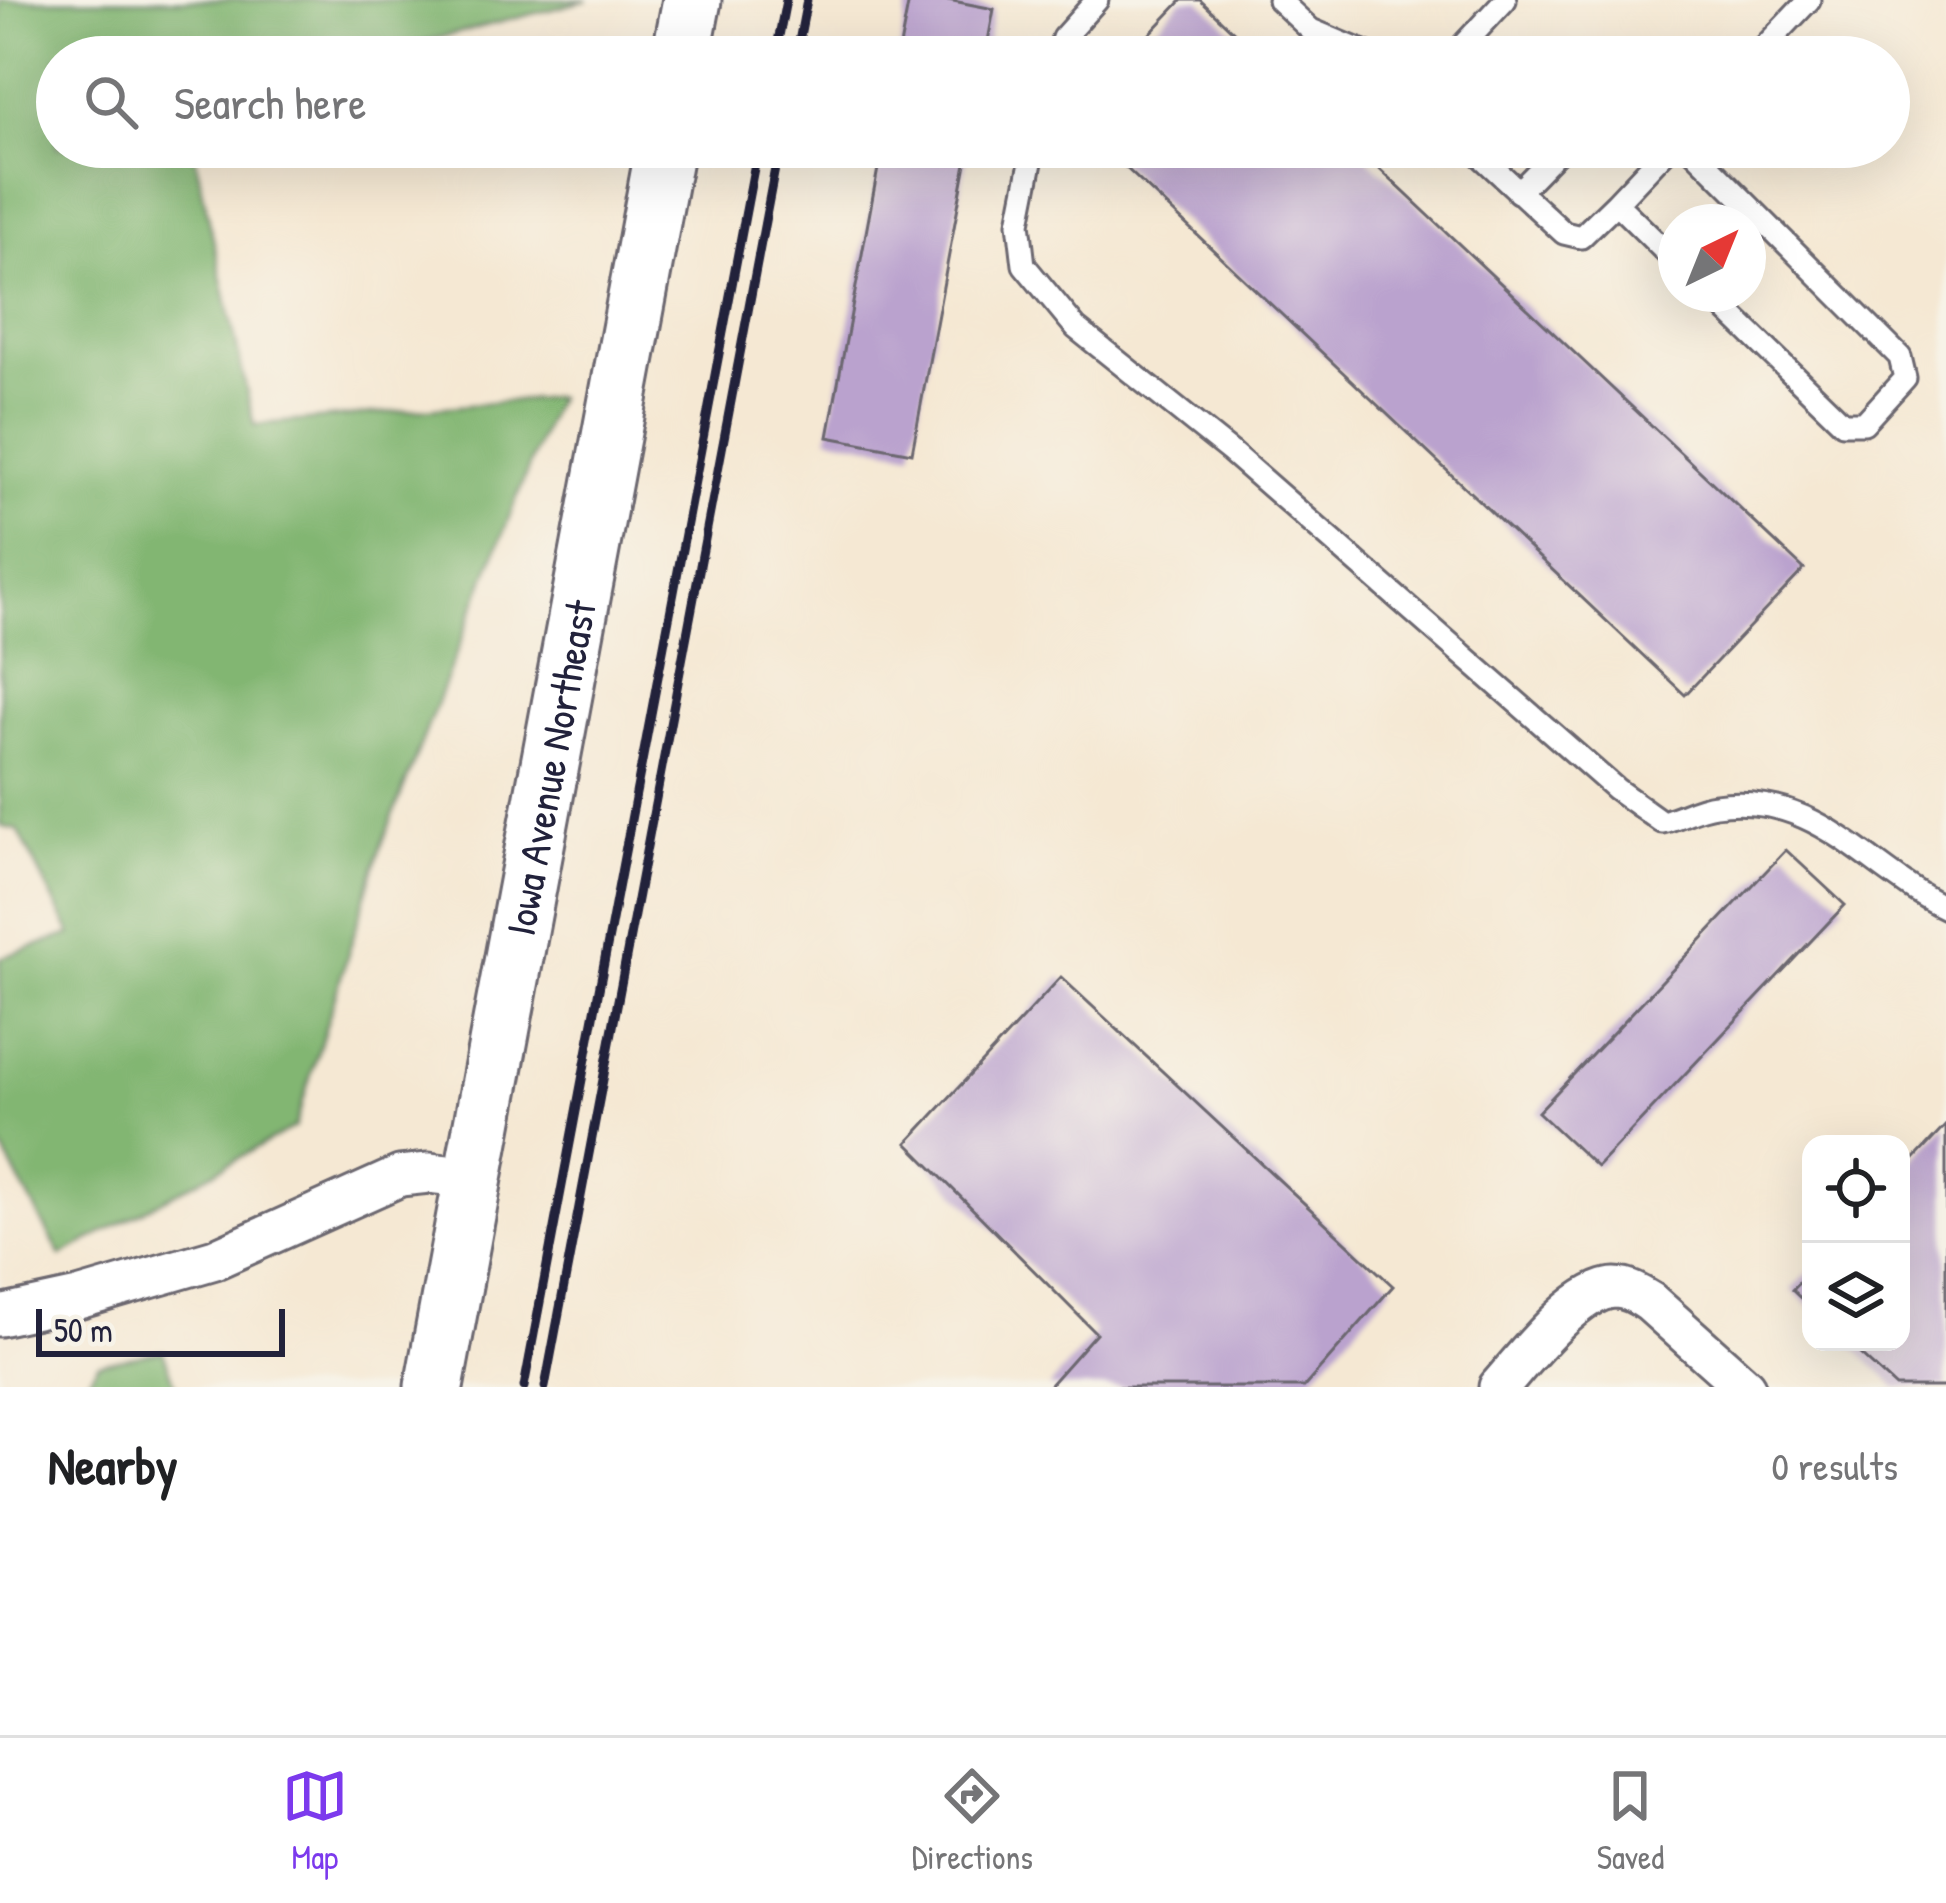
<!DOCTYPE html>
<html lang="en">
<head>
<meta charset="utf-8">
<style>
  body { margin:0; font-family:"Patrick Hand",sans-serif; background:#f2f2f2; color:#202124 }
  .controls { position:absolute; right:36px; bottom:36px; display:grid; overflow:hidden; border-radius:24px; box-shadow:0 12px 48px #0002 }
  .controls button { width:108px; height:108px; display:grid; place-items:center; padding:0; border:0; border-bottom:3px solid #e0e0e0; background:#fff; color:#202124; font:60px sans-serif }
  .compass { position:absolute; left:1658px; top:204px; width:108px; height:108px; border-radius:50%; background:#fff; box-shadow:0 12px 48px #0002; rotate:43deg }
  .scale { position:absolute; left:36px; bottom:30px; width:249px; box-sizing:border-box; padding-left:12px; border:6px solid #22223b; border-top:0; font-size:33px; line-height:42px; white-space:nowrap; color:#22223b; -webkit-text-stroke:9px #f7f3e8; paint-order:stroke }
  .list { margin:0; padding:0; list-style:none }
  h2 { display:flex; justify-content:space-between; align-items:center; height:156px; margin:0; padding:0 48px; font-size:51px }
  h2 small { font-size:39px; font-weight:400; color:#757577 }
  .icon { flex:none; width:66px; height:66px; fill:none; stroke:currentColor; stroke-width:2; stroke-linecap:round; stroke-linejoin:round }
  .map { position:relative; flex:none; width:1946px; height:1387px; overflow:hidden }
  .search { position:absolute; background:#fff; box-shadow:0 12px 48px #0002; left:36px; right:36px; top:36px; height:132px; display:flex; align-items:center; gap:30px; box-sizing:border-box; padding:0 42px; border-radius:66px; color:#757577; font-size:45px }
  .sheet { height:348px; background:#fff }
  nav { display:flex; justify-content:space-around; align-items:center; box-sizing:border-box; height:168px; border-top:3px solid #e0e0e0; background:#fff; font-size:33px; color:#757577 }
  nav a { display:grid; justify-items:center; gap:6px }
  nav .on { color:#7c3aed }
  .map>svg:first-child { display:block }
  .forest { fill:#82b672; stroke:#526c56; stroke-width:3 }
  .building { fill:#baa2ce }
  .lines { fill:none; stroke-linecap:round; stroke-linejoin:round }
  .lane-casing { stroke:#6c6770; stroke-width:27 }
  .street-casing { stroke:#6c6770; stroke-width:45 }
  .secondary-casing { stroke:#6c6770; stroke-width:63 }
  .lane { stroke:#fff; stroke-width:21 }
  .street { stroke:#fff; stroke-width:39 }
  .secondary { stroke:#fff; stroke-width:57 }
  .rail { stroke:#22223b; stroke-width:9 }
  .labels { text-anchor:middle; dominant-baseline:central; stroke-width:12; stroke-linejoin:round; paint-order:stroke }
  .street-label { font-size:42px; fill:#22223b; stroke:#f7f3e8 }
</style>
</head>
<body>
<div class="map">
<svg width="1946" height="1387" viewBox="0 0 1946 1387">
  <rect width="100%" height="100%" fill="#f7f3e8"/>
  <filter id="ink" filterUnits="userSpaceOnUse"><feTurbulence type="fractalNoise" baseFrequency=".00833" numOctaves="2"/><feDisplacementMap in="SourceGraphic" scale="24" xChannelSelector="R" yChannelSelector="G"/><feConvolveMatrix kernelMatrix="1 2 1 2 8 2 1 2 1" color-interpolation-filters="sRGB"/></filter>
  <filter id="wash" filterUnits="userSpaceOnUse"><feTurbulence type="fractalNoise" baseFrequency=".004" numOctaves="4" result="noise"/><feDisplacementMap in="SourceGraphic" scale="48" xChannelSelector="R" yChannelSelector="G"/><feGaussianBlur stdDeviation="2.7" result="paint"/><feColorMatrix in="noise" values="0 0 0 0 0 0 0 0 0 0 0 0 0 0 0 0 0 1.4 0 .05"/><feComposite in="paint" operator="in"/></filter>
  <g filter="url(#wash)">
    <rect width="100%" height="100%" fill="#f5e8d3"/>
    <path class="forest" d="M0,0h588l-225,57h-306v90h136l61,278 302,-28 -176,452 -85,278 -234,129 -61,-111v-187l71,-24 -53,-104 -18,-4z
      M163,1351l13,36h-93l15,-24z"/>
    <g id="blocks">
      <path class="building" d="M909,0h39l46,9 -9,48h-87z
        M1182,0h18l60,57h-132z
        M882,147h87l-57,306 -84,-16z
        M1104,147h252l448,422 -119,126z
        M1786,850l59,55 -248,262 -59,-55z
        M1061,977l332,309 -89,101h-256l48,-54 -189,-190z
        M1946,1125v262h-50l-49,-45h54v-169z
        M1811,1270v38l-19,-18z"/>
    </g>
  </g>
  <g filter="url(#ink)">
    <use href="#blocks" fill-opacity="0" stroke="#6c6770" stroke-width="3"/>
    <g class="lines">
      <g class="lane-casing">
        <path id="lane" d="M1279,0l32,30 64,27
          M1057,57l6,-19 34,-38
          M1452,57l53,-57
          M1755,57l54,-57
          M1034,147l-15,76 5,42 52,63 155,124 385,337 46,33c17,-4 35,-15 53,-17 102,-15 152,65 231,103
          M1471,147l93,86 17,4 35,-34
          M1669,147l-53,56 60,59
          M1690,147l210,210 5,21 -41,45h-21l-133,-129
          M1518,192l44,-45"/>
      </g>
      <g class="street-casing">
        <path id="street" d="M0,1316l78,-17 137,-40 185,-83 29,-3 44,5
          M1499,1387c24,-27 78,-98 116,-99 13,0 24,7 35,14l95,85"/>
      </g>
      <g class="secondary-casing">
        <g id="secondary">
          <path d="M681,57l11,-57"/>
          <path id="s1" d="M434,1387l231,-1240"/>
        </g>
      </g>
      <use href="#lane" class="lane"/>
      <use href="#street" class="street"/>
      <use href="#secondary" class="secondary"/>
      <path class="rail" d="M775,57l11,-57
        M796,57l11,-57
        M524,1387l234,-1240
        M545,1387l234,-1240"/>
    </g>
  </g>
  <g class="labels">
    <g class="street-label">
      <text stroke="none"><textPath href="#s1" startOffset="630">Iowa Avenue Northeast</textPath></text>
    </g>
  </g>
</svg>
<div class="controls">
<button><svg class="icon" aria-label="locate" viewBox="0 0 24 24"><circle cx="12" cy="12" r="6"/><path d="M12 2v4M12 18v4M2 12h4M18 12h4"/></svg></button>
<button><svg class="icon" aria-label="layers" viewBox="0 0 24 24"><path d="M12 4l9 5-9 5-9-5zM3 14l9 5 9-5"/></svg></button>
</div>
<svg class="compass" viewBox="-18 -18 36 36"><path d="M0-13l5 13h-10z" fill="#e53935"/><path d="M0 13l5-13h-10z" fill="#757577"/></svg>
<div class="scale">50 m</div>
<div class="search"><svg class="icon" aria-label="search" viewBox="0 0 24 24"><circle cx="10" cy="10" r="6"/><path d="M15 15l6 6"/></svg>Search here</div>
</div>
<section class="sheet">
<h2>Nearby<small>0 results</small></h2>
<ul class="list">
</ul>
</section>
<nav>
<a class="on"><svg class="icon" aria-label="map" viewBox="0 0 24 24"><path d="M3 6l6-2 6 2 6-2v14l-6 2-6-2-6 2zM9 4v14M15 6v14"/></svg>Map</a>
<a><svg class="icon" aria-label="directions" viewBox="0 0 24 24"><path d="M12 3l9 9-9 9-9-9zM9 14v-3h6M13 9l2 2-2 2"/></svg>Directions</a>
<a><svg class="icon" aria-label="saved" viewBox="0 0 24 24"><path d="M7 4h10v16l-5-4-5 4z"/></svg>Saved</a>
</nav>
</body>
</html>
